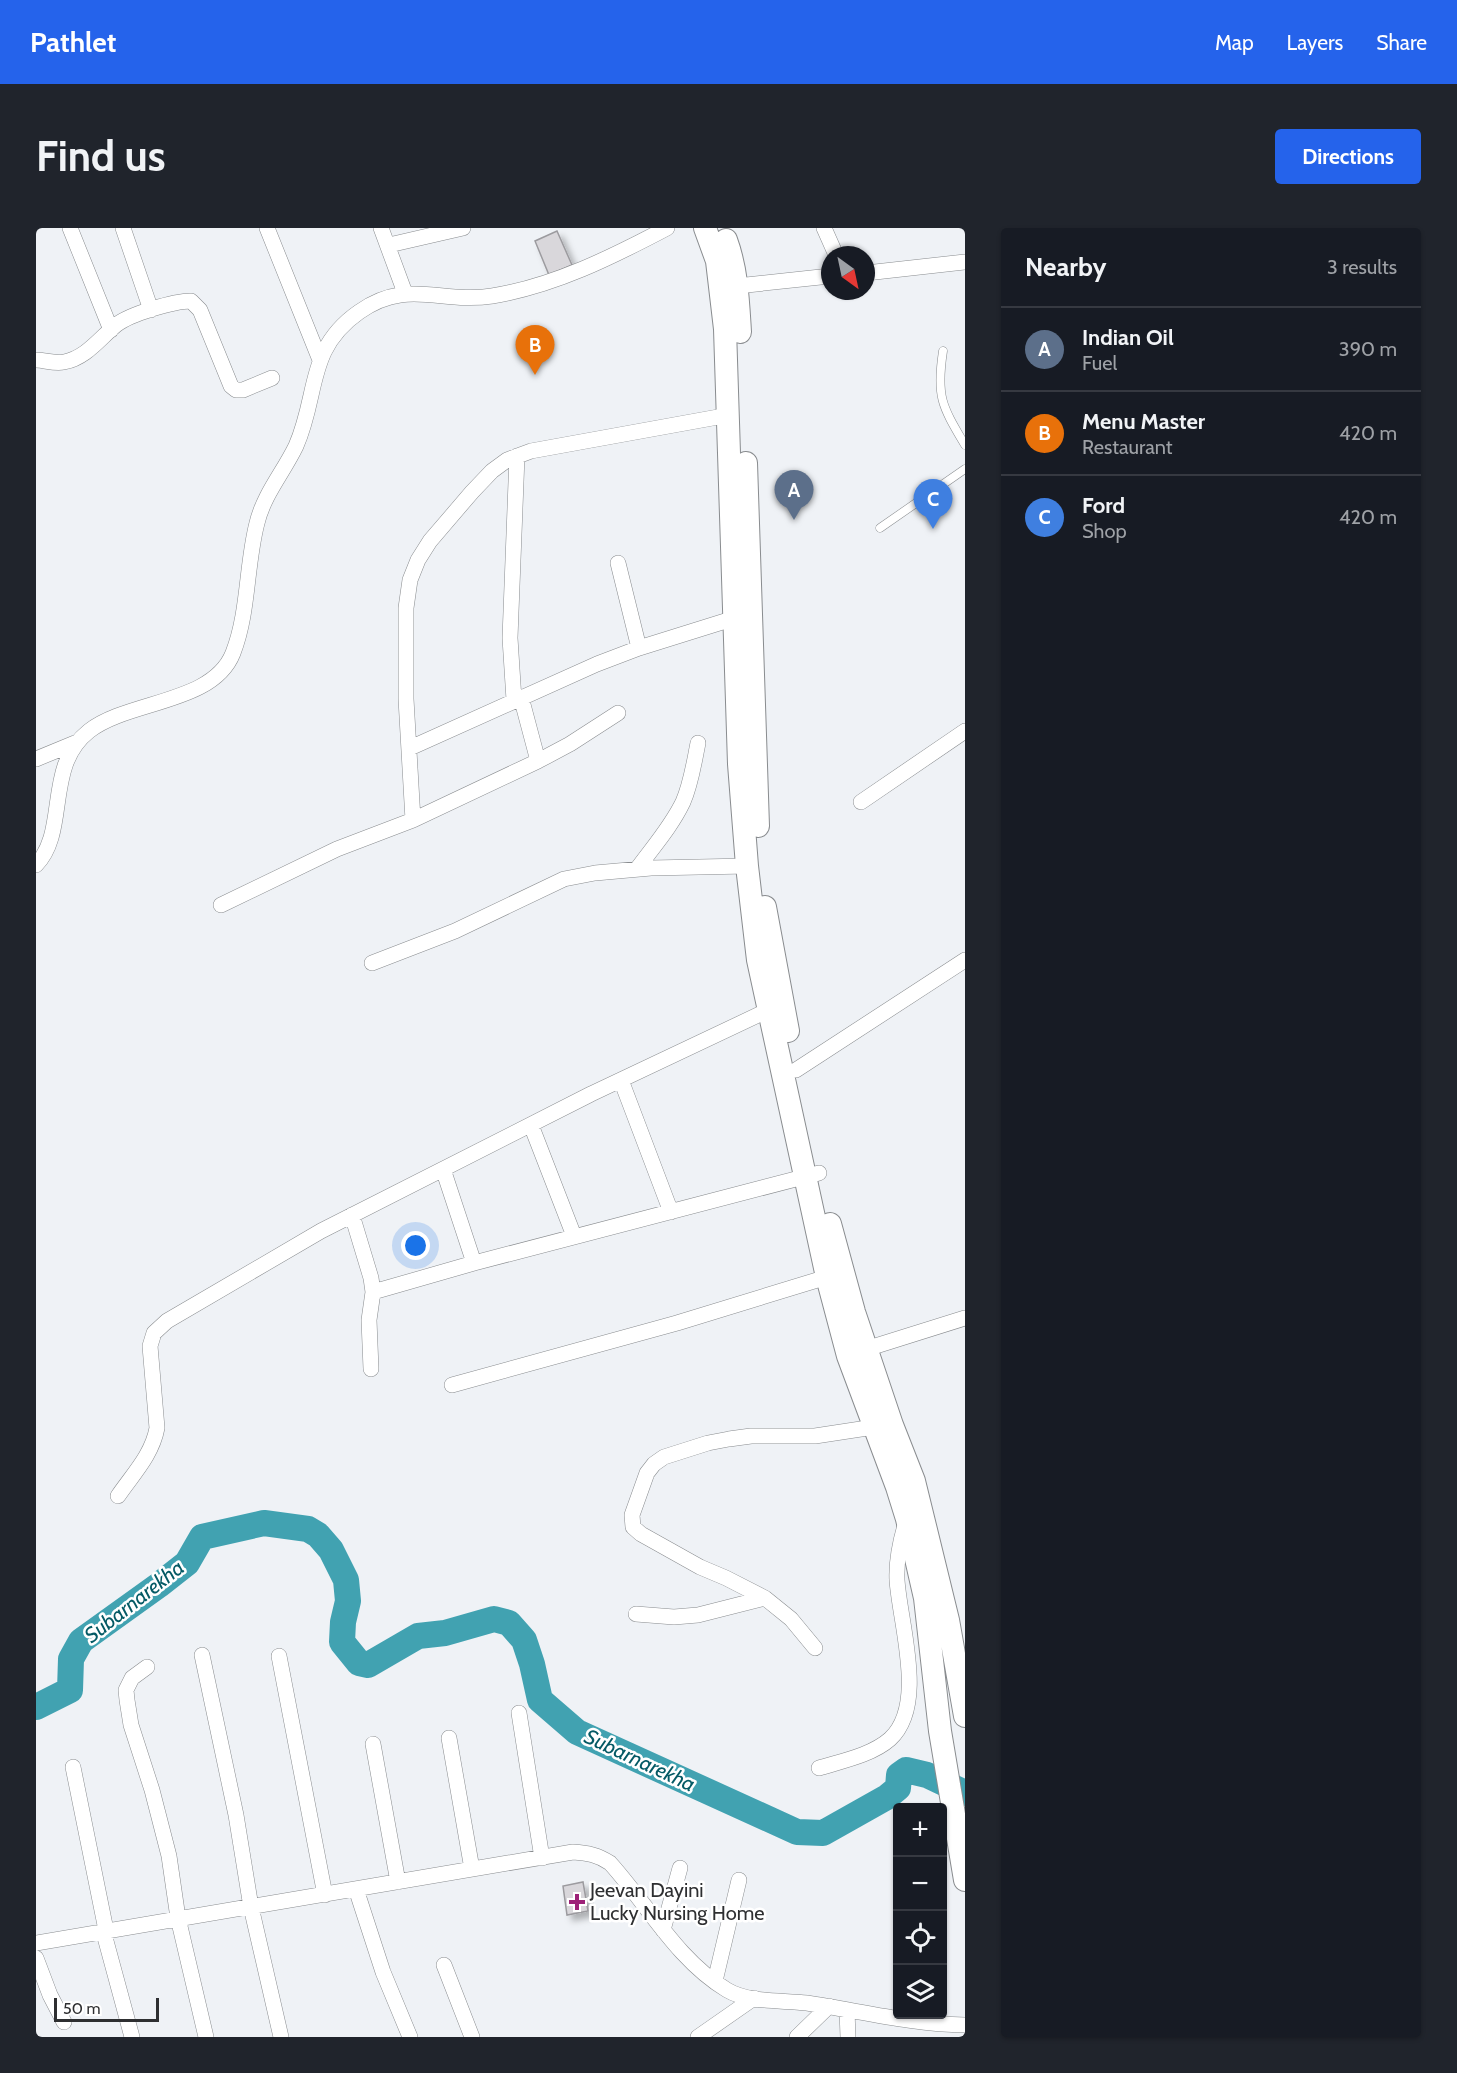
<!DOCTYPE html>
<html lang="en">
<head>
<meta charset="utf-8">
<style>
  body { margin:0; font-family:Cabin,sans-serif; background:#20242c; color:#f1f3f6 }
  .controls { position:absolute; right:18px; bottom:18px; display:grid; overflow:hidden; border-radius:6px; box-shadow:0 2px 4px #0004 }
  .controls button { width:54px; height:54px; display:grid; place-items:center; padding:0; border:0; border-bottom:2px solid #363941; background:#171b24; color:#f1f3f6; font:30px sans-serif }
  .compass { position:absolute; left:785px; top:18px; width:54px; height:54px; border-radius:50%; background:#171b24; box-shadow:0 2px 4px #0004; rotate:147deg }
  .scale { position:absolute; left:18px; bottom:15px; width:105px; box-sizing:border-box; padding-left:6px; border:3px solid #2e2f31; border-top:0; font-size:16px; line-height:21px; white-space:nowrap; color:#2e2f31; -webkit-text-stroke:4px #fff; paint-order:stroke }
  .you { position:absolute; left:380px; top:1018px; width:21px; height:21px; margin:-15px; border:4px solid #fff; border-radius:50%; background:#1a73e8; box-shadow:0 0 0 9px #1a73e833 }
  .badge { display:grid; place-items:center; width:39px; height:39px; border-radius:50%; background:#2563eb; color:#fff; font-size:20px; font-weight:700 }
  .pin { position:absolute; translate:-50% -50px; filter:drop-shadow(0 2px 3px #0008) }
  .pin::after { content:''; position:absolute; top:32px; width:21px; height:18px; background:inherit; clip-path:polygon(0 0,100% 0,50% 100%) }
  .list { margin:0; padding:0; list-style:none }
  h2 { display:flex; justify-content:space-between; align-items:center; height:78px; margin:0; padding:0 24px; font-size:26px }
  h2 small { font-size:20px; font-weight:400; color:#9ea1a6 }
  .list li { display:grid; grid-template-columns:39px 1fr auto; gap:18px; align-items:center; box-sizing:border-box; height:84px; padding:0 24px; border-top:2px solid #363941 }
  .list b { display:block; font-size:22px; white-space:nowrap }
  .list p { margin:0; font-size:20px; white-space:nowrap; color:#9ea1a6 }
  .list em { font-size:20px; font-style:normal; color:#9ea1a6 }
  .icon { flex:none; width:33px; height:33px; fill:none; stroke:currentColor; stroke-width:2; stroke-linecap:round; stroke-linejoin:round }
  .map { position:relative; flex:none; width:929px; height:1809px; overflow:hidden; border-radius:6px }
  header { display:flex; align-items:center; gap:36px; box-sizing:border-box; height:84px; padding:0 30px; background:#2563eb; color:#fff }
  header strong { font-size:28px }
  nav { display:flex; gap:33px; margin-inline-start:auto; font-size:21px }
  .intro { display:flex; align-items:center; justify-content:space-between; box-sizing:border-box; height:144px; padding:0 36px }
  h1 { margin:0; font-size:42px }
  .button { padding:15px 27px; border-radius:6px; background:#2563eb; color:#fff; font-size:21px; font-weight:700 }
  main { display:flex; gap:36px; padding:0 36px }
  aside { flex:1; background:#171b24; border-radius:6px; box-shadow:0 2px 4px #0004 }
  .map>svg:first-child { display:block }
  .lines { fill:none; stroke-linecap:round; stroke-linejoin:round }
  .river { stroke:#41a2b1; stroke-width:26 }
  .building { fill:#d9d7db; stroke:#9c9b9f; stroke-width:1.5; filter:url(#shadow) }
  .service-casing { stroke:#898c8f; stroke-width:9 }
  .minor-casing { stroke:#898c8f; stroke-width:16 }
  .secondary-casing { stroke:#898c8f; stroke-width:24 }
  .service { stroke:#fff; stroke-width:8 }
  .minor { stroke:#fff; stroke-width:15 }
  .secondary { stroke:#fff; stroke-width:22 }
  .poi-dot { fill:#9d2278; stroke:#fff; stroke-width:2 }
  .labels { text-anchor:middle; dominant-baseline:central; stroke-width:5; stroke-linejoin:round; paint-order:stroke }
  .poi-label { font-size:20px; fill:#2e2f31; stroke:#fff; text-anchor:start }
  .water-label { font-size:21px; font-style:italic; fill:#045a65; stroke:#fff }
</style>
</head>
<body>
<header>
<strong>Pathlet</strong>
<nav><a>Map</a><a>Layers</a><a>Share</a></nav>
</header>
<div class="intro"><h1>Find us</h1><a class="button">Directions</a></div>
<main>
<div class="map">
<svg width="929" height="1809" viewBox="0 0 929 1809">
  <defs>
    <filter id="shadow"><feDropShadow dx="5.5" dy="5.5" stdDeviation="3" flood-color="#0004"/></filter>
  </defs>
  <rect width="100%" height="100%" fill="#eff2f6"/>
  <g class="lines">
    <path class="river" d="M0,1479l34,-17 1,-31 10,-18 78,-56 28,-22 15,-26 62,-14 44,6 10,6 13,15 15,30 2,21 -5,21 -1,20 17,21 9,2 50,-29 27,-3 49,-14 15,4 15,17 8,24 8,36 37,32 220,100 26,1 64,-36 11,-9 1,-13 7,-5 21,5 38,18"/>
  </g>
  <path class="building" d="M521,3l15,34 -23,10 -14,-34z
    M547,1654l5,29 -21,4 -4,-29z"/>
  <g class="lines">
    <g class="service-casing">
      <path id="service" d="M907,123c-7,46 -1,55 22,94
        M844,300l85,-59"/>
    </g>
    <g class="minor-casing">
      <path id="minor" d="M34,0l41,102
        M87,0l28,82
        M231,0l53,132
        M345,0l24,65
        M788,0l12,27
        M353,17l74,-17
        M830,45l99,-11
        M701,58l93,-10
        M0,132c9,0 18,4 28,2 22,-4 36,-24 52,-37 14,-11 58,-24 75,-24l9,9 31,76 5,4h7l29,-12
        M582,335l21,85
        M485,469l17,64
        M478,472l-4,-62 7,-182
        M374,520l187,-84 42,-16 96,-30h7
        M0,531l39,-16
        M825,574l104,-71
        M377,592l-7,-121v-91l4,-28 8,-20 12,-19 42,-49 20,-21 15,-11 24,-9 198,-36
        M0,637c33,-34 8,-99 53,-134 40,-31 124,-27 144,-78 16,-41 13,-88 24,-130 7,-29 26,-50 39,-77 23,-52 10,-97 63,-134 48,-34 82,-8 133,-16 62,-10 120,-39 175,-68
        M601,641c16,-22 34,-42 46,-67 8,-18 11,-39 15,-59
        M185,677l116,-56 76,-29 125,-59 32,-17 48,-31
        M336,735l83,-32 109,-52 31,-6 56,-5 96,-2
        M760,842l169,-110
        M585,852l50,132
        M495,897l43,111
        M407,941l31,94
        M316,987l19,63 2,14 -4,28 2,49
        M337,1064l101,-29 345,-90
        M830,1121l99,-31
        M416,1157l225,-62 150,-46
        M82,1268c15,-22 34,-41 39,-68l-7,-82 4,-13 13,-12 154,-90 270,-137 186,-88
        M600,1386l38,3 24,-2 67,-17
        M779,1420l-24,-29 -26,-21 -39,-20 -26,-11 -59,-33 -8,-7 -1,-12 15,-42 7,-9 10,-7 44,-14 21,-4 22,-3h64l59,-9
        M166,1427l34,160 15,92 30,130
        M243,1428l46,239
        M111,1439l-15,11 -6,12 1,10 4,25 21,65 17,66 9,62 28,119
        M483,1485l23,145
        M413,1510l23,131
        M337,1516l25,138
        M37,1539l33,163
        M783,1540c23,-7 53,-13 71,-29 37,-34 10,-114 7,-159 -1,-20 3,-38 9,-58
        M320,1661l27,83 27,65
        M67,1702l29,107
        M627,1702l17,-62
        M0,1715l537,-91c15,1 25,3 37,11 38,42 67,97 117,127 22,13 55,10 80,13 53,8 105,21 158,22
        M0,1730l14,37 14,27
        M408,1737l28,72
        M679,1753l24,-101
        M811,1782l1,27
        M662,1809l56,-39
        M761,1809l32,-31"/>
    </g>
    <g class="secondary-casing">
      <path id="secondary" d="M669,0l12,33 8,68 14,435 8,102 11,94 69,317 21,79 49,131 10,32 18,79 15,133 25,149
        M690,12c11,30 12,60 14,92
        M710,235l12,363
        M729,679l23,124
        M794,996l24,88 38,113 22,56 34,139 17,96"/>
    </g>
    <use href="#service" class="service"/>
    <use href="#minor" class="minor"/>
    <use href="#secondary" class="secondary"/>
  </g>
  <path class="poi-dot" d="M538 1665h6v6h6v6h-6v6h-6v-6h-6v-6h6z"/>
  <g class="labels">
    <g class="poi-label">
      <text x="554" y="1662">Jeevan Dayini<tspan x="554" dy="23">Lucky Nursing Home</tspan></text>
    </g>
    <g class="water-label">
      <text transform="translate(98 1373) rotate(-38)">Subarnarekha</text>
      <text transform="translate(604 1532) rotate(25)">Subarnarekha</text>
    </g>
  </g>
</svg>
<div class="controls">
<button>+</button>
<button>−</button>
<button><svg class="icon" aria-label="locate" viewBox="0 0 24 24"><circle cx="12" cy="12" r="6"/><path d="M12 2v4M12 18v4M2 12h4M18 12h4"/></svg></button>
<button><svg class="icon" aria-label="layers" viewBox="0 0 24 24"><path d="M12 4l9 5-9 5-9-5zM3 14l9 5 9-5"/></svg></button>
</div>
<svg class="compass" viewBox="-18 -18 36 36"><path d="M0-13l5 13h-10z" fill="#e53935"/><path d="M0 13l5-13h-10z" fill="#9ea1a6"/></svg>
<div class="scale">50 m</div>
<div class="you"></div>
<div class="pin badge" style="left:758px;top:292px;background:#5c6f8a">A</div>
<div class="pin badge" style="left:499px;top:147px;background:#e8710a">B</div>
<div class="pin badge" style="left:897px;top:301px;background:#3f7fe0">C</div>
</div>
<aside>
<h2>Nearby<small>3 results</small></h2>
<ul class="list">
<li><span class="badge" style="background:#5c6f8a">A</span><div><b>Indian Oil</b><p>Fuel</p></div><em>390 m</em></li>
<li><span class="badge" style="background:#e8710a">B</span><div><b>Menu Master</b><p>Restaurant</p></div><em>420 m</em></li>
<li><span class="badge" style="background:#3f7fe0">C</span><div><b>Ford</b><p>Shop</p></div><em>420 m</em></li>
</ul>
</aside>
</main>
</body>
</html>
